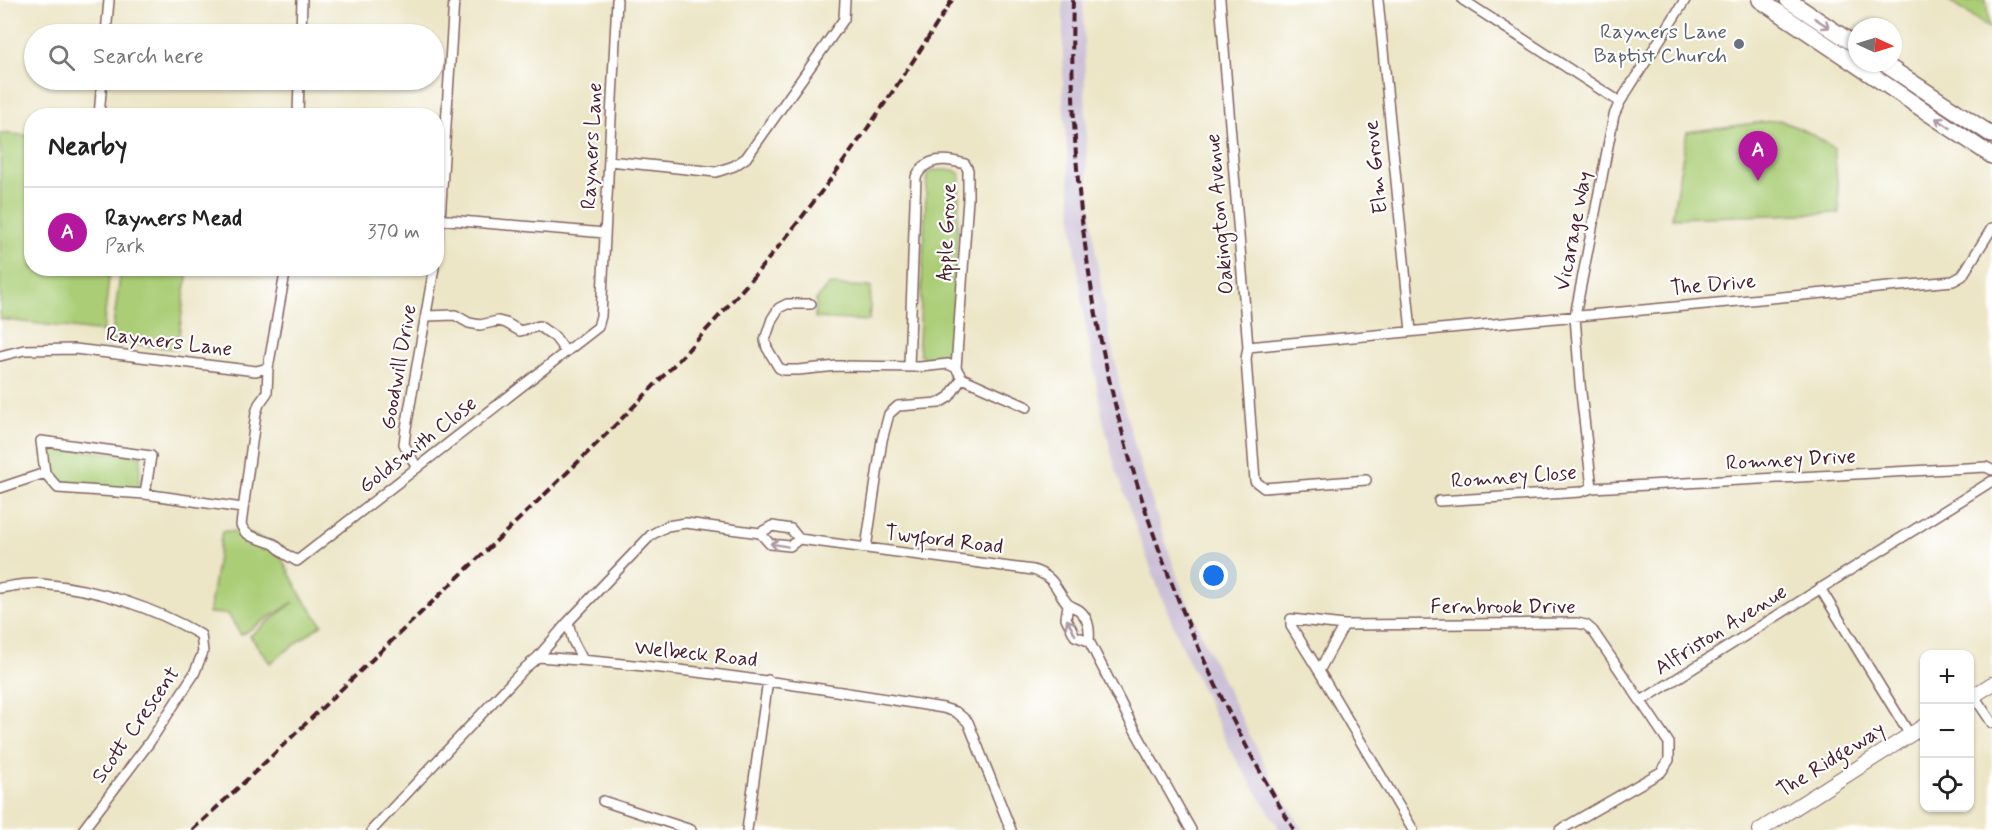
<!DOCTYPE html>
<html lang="en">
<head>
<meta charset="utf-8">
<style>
  body { margin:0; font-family:Mynerve,sans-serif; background:#f6f6f6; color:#222 }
  .controls { position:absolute; right:18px; bottom:18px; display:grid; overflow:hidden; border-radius:12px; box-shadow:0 2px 4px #0004 }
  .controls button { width:54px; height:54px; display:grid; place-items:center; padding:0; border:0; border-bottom:2px solid #e0e0e0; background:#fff; color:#222; font:30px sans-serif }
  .compass { position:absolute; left:1848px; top:18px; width:54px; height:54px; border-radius:50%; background:#fff; box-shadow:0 2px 4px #0004; rotate:94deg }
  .you { position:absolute; left:1214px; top:576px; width:21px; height:21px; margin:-15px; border:4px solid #fff; border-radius:50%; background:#1a73e8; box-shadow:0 0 0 9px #1a73e833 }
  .badge { display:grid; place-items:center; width:39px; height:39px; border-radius:50%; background:#b5179e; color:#fff; font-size:20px; font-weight:700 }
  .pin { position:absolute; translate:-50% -50px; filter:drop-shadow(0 2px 3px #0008) }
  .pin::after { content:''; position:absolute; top:32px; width:21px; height:18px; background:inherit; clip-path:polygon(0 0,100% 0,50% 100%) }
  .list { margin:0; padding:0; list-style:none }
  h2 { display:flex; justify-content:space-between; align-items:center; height:78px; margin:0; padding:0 24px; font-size:26px }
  h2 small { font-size:20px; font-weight:400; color:#767676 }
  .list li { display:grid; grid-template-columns:39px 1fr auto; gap:18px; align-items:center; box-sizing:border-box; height:90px; padding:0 24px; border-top:2px solid #e0e0e0 }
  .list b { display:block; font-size:22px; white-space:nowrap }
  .list p { margin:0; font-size:20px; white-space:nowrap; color:#767676 }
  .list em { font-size:20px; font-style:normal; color:#767676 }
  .icon { flex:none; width:33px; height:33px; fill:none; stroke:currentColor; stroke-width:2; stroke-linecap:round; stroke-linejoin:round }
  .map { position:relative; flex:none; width:1992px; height:830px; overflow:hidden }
  .search { position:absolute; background:#fff; box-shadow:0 2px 4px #0004; left:24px; top:24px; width:420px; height:66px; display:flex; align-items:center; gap:15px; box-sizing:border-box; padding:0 21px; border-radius:33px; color:#767676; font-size:22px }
  .panel { position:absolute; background:#fff; box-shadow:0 2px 4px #0004; left:24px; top:108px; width:420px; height:168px; border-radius:24px }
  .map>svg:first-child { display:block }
  .industrial { fill:#cbbfd5 }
  .green { fill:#aacd76; stroke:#7a7650; stroke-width:1.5 }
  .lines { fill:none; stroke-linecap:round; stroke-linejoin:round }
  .street-casing { stroke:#836461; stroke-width:12 }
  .secondary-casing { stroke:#836461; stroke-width:16 }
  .primary-casing { stroke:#836461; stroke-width:18 }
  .street { stroke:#fff; stroke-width:9 }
  .secondary { stroke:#fff; stroke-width:14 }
  .primary { stroke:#fff; stroke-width:15 }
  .rail { stroke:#4a1f2b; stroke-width:4; stroke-dasharray:9 4.5; stroke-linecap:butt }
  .oneway { stroke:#ae9aa0 }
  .worship-dot { fill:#6b7280; stroke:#fff; stroke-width:2 }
  .labels { text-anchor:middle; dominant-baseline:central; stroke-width:4.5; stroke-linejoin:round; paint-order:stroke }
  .worship-label { font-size:21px; fill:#5b616d; stroke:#fff; text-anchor:end }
  .street-label { font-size:21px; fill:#4a1f2b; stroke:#fff }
</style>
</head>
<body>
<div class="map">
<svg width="1992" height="830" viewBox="0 0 1992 830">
  <rect width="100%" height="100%" fill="#fff"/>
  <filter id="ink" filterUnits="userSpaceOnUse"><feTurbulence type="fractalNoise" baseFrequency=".0167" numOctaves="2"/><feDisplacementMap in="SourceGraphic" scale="12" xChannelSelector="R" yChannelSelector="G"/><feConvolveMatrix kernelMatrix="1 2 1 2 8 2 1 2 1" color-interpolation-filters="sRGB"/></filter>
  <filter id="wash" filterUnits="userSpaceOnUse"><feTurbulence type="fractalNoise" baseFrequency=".008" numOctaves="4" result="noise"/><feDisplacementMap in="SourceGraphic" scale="24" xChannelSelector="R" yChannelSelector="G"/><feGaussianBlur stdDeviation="1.35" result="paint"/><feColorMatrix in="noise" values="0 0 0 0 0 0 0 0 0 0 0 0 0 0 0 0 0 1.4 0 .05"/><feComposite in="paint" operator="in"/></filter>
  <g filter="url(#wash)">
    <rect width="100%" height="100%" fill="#ece5c6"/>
    <path class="industrial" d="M1063,0h20l4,172 8,77 11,68 17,85 18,66 37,111 26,62 42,87 29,56 28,46h-23l-49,-79 -52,-111 -23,-57 -40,-112 -14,-56 -19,-105 -10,-80 -10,-131z"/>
    <path class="green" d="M1948,0h38l3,28z
      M1779,120l31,13 24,15 6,65 -168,5 15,-86z
      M0,133l31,3 1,132 78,1 -7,63 -103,-13z
      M933,170h21l6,4 -8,173 -3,5 -21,7 -8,-4 -1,-13 8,-168z
      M121,269h67l-11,80 -66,-7z
      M828,285l43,2 -2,34 -54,-3 1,-18z
      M48,448l93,7 -3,39 -89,-14z
      M222,531l23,1 29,12 28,53 20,27 -52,39 -20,-27 44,-34 -53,33 -13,-21 -19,-1z"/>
  </g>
  <g filter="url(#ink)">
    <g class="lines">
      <g class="street-casing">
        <path id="street" d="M1220,0l28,347 -2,12 9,122 9,7 102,-8
          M1378,0l33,331
          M1463,0l157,102
          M106,34l3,-34
          M301,34l1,-34
          M99,116l3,-36
          M298,116l1,-36
          M609,161l107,11 18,-6 12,-8 98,-139 1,-19
          M437,219l168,14
          M436,249l4,-30 14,-219
          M286,268l-18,100 -1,25 -8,11 -3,9 -15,112 4,7 6,4 23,8 11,10 12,7 301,-234 3,-11 16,-316
          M811,304h-24l-8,4 -7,11 -7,21 2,8 12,20 5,2h14l39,-4 83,1 28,-3 8,4 6,10 -13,19 -10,6 -41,3 -9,8 -7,26 -16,108
          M426,316l29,-1 14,8 11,2 18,-4 8,2 14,8 19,-5 16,11 11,15
          M1248,347l705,-66 9,-5 30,-48
          M0,356l24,-6 51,-1 181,22 12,-3
          M909,366l7,-189c10,-20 29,-19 49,-13l3,6v29l-12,169
          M962,378l65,29
          M417,468l-13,-24 2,-16 28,-160
          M45,473l13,15 87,6 97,14
          M45,473l-4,-32 110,15 -6,38
          M0,488l45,-15
          M1592,488l-12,-104 -5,-68 39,-201 6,-13 65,-102
          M1439,501l141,-9 12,-4 394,-21 6,3
          M760,533l10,11 20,2 9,-7
          M0,588c13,-2 28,-5 42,-4 55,5 111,23 159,51l2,17 -9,22 -45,69 -66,87
          M1820,588l90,147
          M1068,605l-2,13 9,18 14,5
          M568,622l5,19 10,19
          M538,657c136,9 271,29 405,51l13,4 12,10 43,108
          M1319,671l-28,-45v-7l53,6
          M1974,696l18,27
          M1641,701l351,-220
          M603,801l88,29
          M372,830l153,-162 13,-11 30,-35 83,-87 16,-9 19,-3 74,10 12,-7 19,3 8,10 234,31c22,7 21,17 34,33 3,4 8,4 12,7 10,8 11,21 10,31l42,82 60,107
          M747,830l21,-150
          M1413,830l-94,-159 25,-46 233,-2 9,2 7,6 76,112v17l-8,12 -101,58"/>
      </g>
      <g class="secondary-casing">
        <path id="secondary" d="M1970,698l22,-14
          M1760,830l164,-104"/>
      </g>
      <g class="primary-casing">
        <path id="primary" d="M1760,0l232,156
          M1788,0l69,46
          M1883,63l109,72"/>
      </g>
      <use href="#street" class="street"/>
      <use href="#secondary" class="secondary"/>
      <use href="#primary" class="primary"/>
      <path class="rail" d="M1073,0c-9,298 66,575 221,830
        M192,830c80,-72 157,-149 235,-223 121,-116 246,-231 352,-361 63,-78 120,-161 173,-246"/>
    </g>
    <defs><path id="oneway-shaft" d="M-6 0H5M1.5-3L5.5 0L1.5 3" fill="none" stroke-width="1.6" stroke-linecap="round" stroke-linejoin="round" transform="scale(1.5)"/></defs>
    <g class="oneway">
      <use href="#oneway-shaft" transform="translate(1822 23) rotate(33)"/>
      <use href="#oneway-shaft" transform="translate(1943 123) rotate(-146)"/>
      <use href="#oneway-shaft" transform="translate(779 545) rotate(-170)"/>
      <use href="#oneway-shaft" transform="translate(1071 627) rotate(-118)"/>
    </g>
  </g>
  <circle class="worship-dot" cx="1739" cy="44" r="6"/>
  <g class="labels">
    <g class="worship-label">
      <text x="1727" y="32">Rayners Lane<tspan x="1727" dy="24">Baptist Church</tspan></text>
    </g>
    <g class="street-label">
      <text transform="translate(592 146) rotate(-87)">Rayners Lane</text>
      <text transform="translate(1376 167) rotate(-96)">Elm Grove</text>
      <text transform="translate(1220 214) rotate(-95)">Oakington Avenue</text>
      <text transform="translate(1574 231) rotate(-79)">Vicarage Way</text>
      <text transform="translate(947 232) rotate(-87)">Apple Grove</text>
      <text transform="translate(1713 285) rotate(-5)">The Drive</text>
      <text transform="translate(169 342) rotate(7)">Rayners Lane</text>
      <text transform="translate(399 367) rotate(-80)">Goodwill Drive</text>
      <text transform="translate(418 445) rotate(-38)">Goldsmith Close</text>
      <text transform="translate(1791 460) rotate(-3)">Romney Drive</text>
      <text transform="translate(1514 477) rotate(-4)">Romney Close</text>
      <text transform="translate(944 540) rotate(7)">Twyford Road</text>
      <text x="1503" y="607">Fernbrook Drive</text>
      <text transform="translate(1721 630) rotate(-32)">Alfriston Avenue</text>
      <text transform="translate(696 654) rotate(6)">Welbeck Road</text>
      <text transform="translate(136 725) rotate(-55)">Scott Crescent</text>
      <text transform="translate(1831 760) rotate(-32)">The Ridgeway</text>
    </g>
  </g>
</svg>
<div class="controls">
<button>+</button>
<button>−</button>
<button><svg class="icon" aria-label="locate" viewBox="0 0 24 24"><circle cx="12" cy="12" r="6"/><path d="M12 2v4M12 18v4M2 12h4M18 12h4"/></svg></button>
</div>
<svg class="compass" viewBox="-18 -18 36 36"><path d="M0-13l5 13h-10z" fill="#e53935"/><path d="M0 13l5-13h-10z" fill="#767676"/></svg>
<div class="you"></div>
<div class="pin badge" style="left:1758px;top:181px">A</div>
<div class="search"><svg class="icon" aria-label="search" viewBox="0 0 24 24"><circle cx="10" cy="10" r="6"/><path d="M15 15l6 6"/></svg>Search here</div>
<section class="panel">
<h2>Nearby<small></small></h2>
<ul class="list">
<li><span class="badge">A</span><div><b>Rayners Mead</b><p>Park</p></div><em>370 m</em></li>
</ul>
</section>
</div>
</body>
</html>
